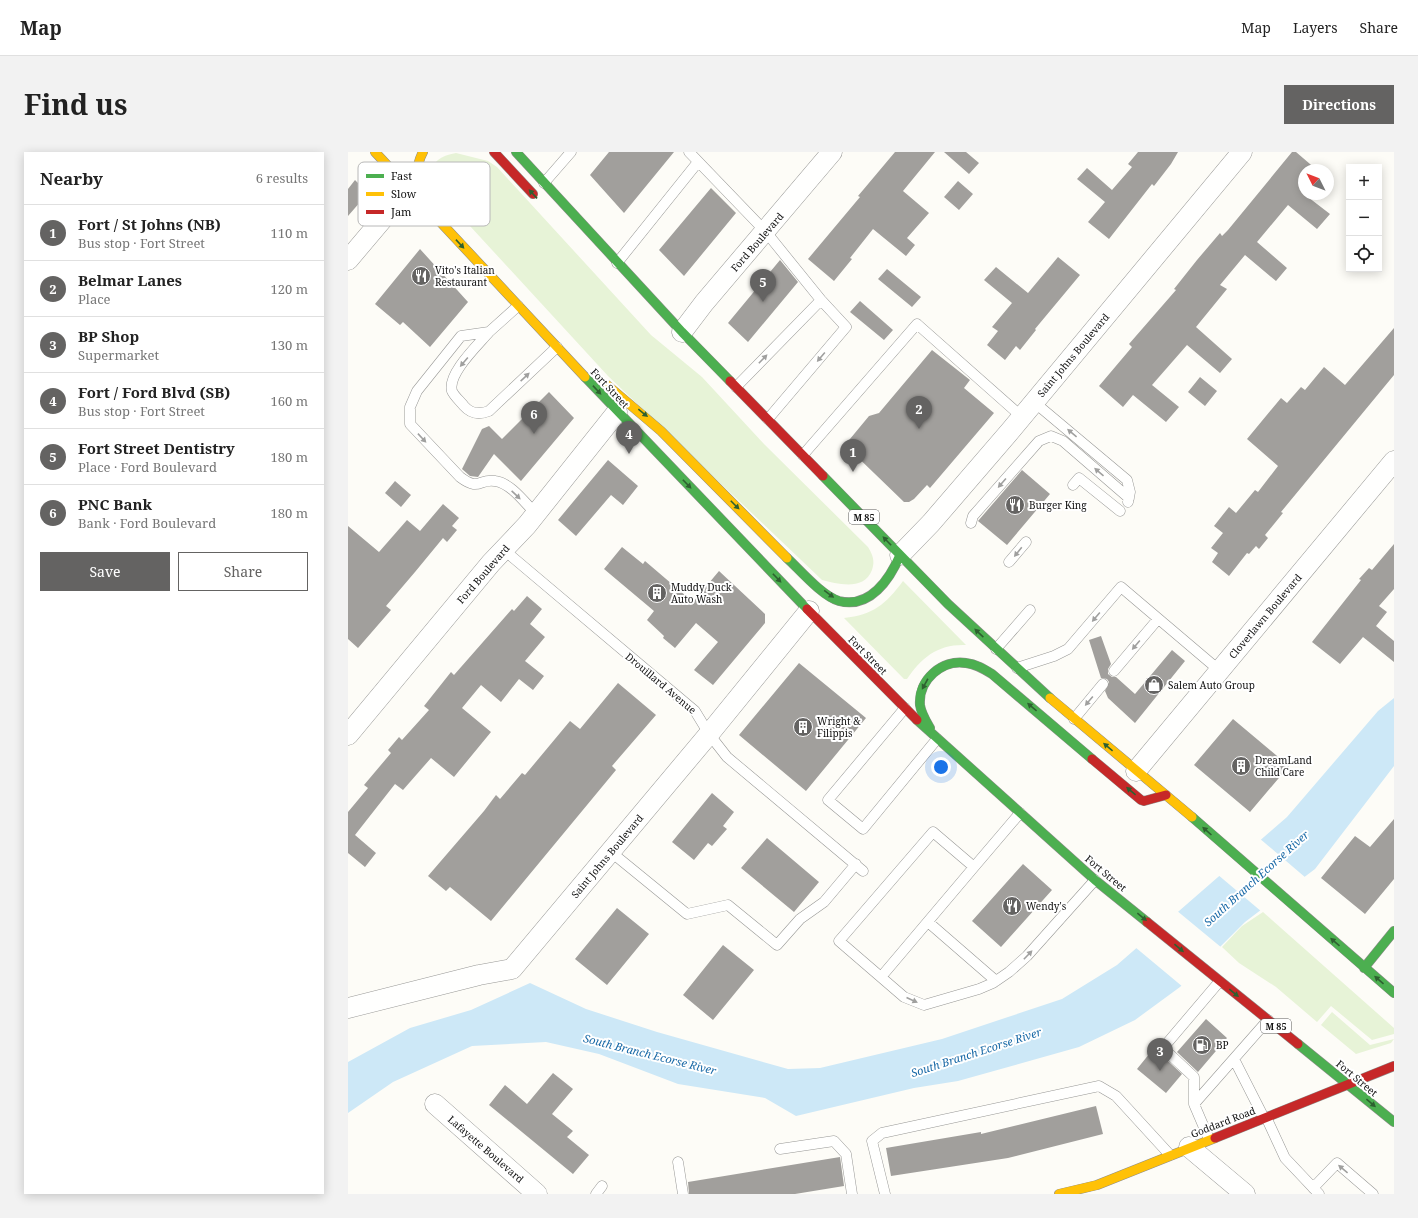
<!DOCTYPE html>
<html lang="en">
<head>
<meta charset="utf-8">
<style>
  body { margin:0; font-family:"Noto Serif",serif; background:#f2f2f2; color:#222 }
  .controls { position:absolute; right:12px; top:12px; display:grid; overflow:hidden; border-radius:0px; box-shadow:0 2px 10px #0003 }
  .controls button { width:36px; height:36px; display:grid; place-items:center; padding:0; border:0; border-bottom:1px solid #e0e0e0; background:#fff; color:#222; font:20px sans-serif }
  .compass { position:absolute; left:950px; top:12px; width:36px; height:36px; border-radius:50%; background:#fff; box-shadow:0 2px 10px #0003; rotate:312deg }
  .you { position:absolute; left:593px; top:615px; width:14px; height:14px; margin:-10px; border:3px solid #fff; border-radius:50%; background:#1a73e8; box-shadow:0 0 0 6px #1a73e833 }
  .badge { display:grid; place-items:center; width:26px; height:26px; border-radius:50%; background:#646362; color:#fff; font-size:13px; font-weight:700 }
  .pin { position:absolute; translate:-50% -33px; filter:drop-shadow(0 1px 2px #0008) }
  .pin::after { content:''; position:absolute; top:21px; width:14px; height:12px; background:inherit; clip-path:polygon(0 0,100% 0,50% 100%) }
  .list { margin:0; padding:0; list-style:none }
  h2 { display:flex; justify-content:space-between; align-items:center; height:52px; margin:0; padding:0 16px; font-size:17px }
  h2 small { font-size:13px; font-weight:400; color:#767676 }
  .list li { display:grid; grid-template-columns:26px 1fr auto; gap:12px; align-items:center; box-sizing:border-box; height:56px; padding:0 16px; border-top:1px solid #e0e0e0 }
  .list b { display:block; font-size:15px; white-space:nowrap }
  .list p { margin:0; font-size:13px; white-space:nowrap; color:#767676 }
  .list em { font-size:13px; font-style:normal; color:#767676 }
  .actions { display:flex; gap:8px; padding:12px 16px }
  .actions a { flex:1; padding:9px 0; border:1px solid #646362; border-radius:0px; text-align:center; font-size:14px; color:#646362 }
  .actions .main { background:#646362; color:#fff }
  .icon { flex:none; width:22px; height:22px; fill:none; stroke:currentColor; stroke-width:2; stroke-linecap:round; stroke-linejoin:round }
  .map { position:relative; flex:none; width:1046px; height:1042px; overflow:hidden; border-radius:0px }
  header { display:flex; align-items:center; gap:24px; box-sizing:border-box; height:56px; padding:0 20px; background:#fff; border-bottom:1px solid #e0e0e0 }
  header strong { font-size:19px }
  nav { display:flex; gap:22px; margin-inline-start:auto; font-size:14px }
  .intro { display:flex; align-items:center; justify-content:space-between; box-sizing:border-box; height:96px; padding:0 24px }
  h1 { margin:0; font-size:28px }
  .button { padding:10px 18px; border-radius:0px; background:#646362; color:#fff; font-size:14px; font-weight:700 }
  main { display:flex; gap:24px; padding:0 24px }
  aside { flex:1; background:#fff; border-radius:0px; box-shadow:0 2px 10px #0003 }
  .map>svg:first-child { display:block }
  .green { fill:#e7f3d7 }
  .water { fill:#cde8f7 }
  .pier { fill:#fdfcf7 }
  .building { fill:#a19f9c }
  .lines { fill:none; stroke-linecap:round; stroke-linejoin:round }
  .lane-casing { stroke:#979795; stroke-width:11 }
  .street-casing { stroke:#979795; stroke-width:21 }
  .fast-casing { stroke:#8e8d8b; stroke-width:10 }
  .slow-casing { stroke:#8e8d8b; stroke-width:10 }
  .jam-casing { stroke:#8e8d8b; stroke-width:10 }
  .lane { stroke:#fffffe; stroke-width:10 }
  .street { stroke:#fffffe; stroke-width:20 }
  .fast { stroke:#4caf50; stroke-width:9 }
  .slow { stroke:#ffc107; stroke-width:9 }
  .jam { stroke:#c62828; stroke-width:9 }
  .oneway { fill:#2e6030 }
  .oneway2 { fill:#a0a09f }
  .labels { text-anchor:middle; dominant-baseline:central; stroke-width:4; stroke-linejoin:round; paint-order:stroke }
  .shield { fill:#fff; stroke:#585858; stroke-width:1 }
  .shield-label { font-size:9px; font-weight:bold; fill:#111 }
  .street-label { font-size:10px; fill:#111; stroke:#fff }
  .poi-label { font-size:10px; fill:#111; stroke:#fff; text-anchor:start }
  .water-label { font-size:11px; font-style:italic; fill:#1768a6; stroke:#fff }
  .key { fill:#fff; stroke:#b8b8b8; stroke-width:1 }
  .key-label { font-size:11px; fill:#111 }
</style>
</head>
<body>
<header>
<strong>Map</strong>
<nav><a>Map</a><a>Layers</a><a>Share</a></nav>
</header>
<div class="intro"><h1>Find us</h1><a class="button">Directions</a></div>
<main>
<aside>
<h2>Nearby<small>6 results</small></h2>
<ul class="list">
<li><span class="badge">1</span><div><b>Fort / St Johns (NB)</b><p>Bus stop · Fort Street</p></div><em>110 m</em></li>
<li><span class="badge">2</span><div><b>Belmar Lanes</b><p>Place</p></div><em>120 m</em></li>
<li><span class="badge">3</span><div><b>BP Shop</b><p>Supermarket</p></div><em>130 m</em></li>
<li><span class="badge">4</span><div><b>Fort / Ford Blvd (SB)</b><p>Bus stop · Fort Street</p></div><em>160 m</em></li>
<li><span class="badge">5</span><div><b>Fort Street Dentistry</b><p>Place · Ford Boulevard</p></div><em>180 m</em></li>
<li><span class="badge">6</span><div><b>PNC Bank</b><p>Bank · Ford Boulevard</p></div><em>180 m</em></li>
</ul>
<div class="actions"><a class="main">Save</a><a>Share</a></div>
</aside>
<div class="map">
<svg width="1046" height="1042" viewBox="0 0 1046 1042">
  <rect width="100%" height="100%" fill="#fdfcf7"/>
  <path class="green" d="M108,1l32,8 9,6 154,168 51,42 62,67 104,103c5,8 7,14 4,23 -8,21 -34,14 -50,10l-214,-204 -173,-188c-7,-22 -1,-31 21,-35z
    M555,429l63,64c-28,-1 -44,12 -59,34h-3l-60,-61c29,-3 42,-14 59,-37z
    M915,760l131,116v6l-22,6 -41,-34 -14,16 -41,-35 -37,-24 -17,-16 20,-21z
    M984,860l38,33 24,-6 -3,4 -35,11 -35,-29z"/>
  <path class="water" d="M1046,546v68l-79,103 -70,53 -65,65 -45,33 -56,27 -121,34 -44,7 -118,28 -31,-18 -87,-14 -79,-30 -53,-12 -74,4 -79,36 -45,31v-51l62,-34 61,-18 59,-27 56,26 71,23 131,37 32,-1 122,-29 120,-40 55,-34 170,-148 91,-106z"/>
  <path class="pier" d="M911,686l47,40 -44,34 -45,-38z
    M828,758l46,38 -39,39 -48,-40z"/>
  <path class="building" d="M261,0h65l-50,61 -34,-38z
    M547,0h40l-32,39 26,22 -22,25 8,7 -9,11 -33,-27 -23,29 2,1 -18,22 -26,-22 52,-62 -2,-1z
    M596,0h22l13,11 -10,11z
    M790,0h40l-7,12 -17,22 -2,-2 -43,55 -21,-17 17,-20 -28,-23 10,-11 25,22 20,-23 -4,-3z
    M944,0h4l21,18h-13v24l26,20 -13,15 -29,-24 -31,37 30,26 -11,13 -31,-26 -25,30 7,4 -31,38 36,32 -12,14 -33,-28 -35,40 27,22 -13,15 -33,-27 -10,12 -24,-21 33,-39 -3,-3 47,-54 -2,-1 23,-29 23,-27 2,3 6,-6z
    M7,28l13,13 -20,23v-27z
    M610,29l15,13 -14,16 -15,-13z
    M363,36l25,25 -52,63 -25,-26z
    M72,97l48,53 -38,45 -27,-25 -3,3 -25,-21z
    M710,105l22,18 -45,54 1,1 -16,20 -4,-4 -11,14 -18,-15 11,-14 -6,-4 20,-24 -28,-23 12,-13 32,26z
    M432,108l18,22 -50,60 -20,-19z
    M539,117l34,28 -9,10 -34,-28z
    M512,149l33,29 -9,10 -34,-28z
    M1046,176v47l-113,137 2,1 -18,22 3,3 -9,11 -3,-3 -7,8 -2,-1 -18,23 -17,-14 6,-9 -7,-5 12,-15 -9,-7 15,-19 7,6 19,-23 3,2 20,-26 -31,-27 34,-41 6,5 14,-16 4,3 19,-23 21,18z
    M584,198l38,30 -6,8 30,25 -64,75 -3,-3 -13,14 -5,3h-5l-59,-57 24,-29 10,-3z
    M852,225l17,14 -12,15 -17,-14z
    M201,240l25,26 -53,63 -27,-27 -16,23 -8,-1 -8,-7 20,-40 7,-3 13,13z
    M260,308l30,26 -15,19 -12,-10 -35,41 -18,-16z
    M674,318l28,24 -43,51 -29,-24z
    M47,329l16,14 -10,12 -16,-14z
    M95,352l16,14 -7,8 5,4 -10,12 -4,-4 -28,34 -29,34 5,4 -33,38 -10,-9v-113l31,26 28,-32 13,11z
    M1046,392v45l-15,17 8,6 -11,14 18,15v21l-31,-25 -23,27 -28,-22 49,-62 -2,-1 10,-11 3,2z
    M274,395l21,17 2,-3 48,41 26,-31 46,43v9l-52,62 -19,-15 24,-28 -22,-19 -21,25 -12,-10 1,-2 -17,-16 7,-9 -50,-42z
    M179,444l15,13 -12,15 15,13 -20,24 19,15 -11,14 -14,-11 -18,23 -20,-17 -19,23 29,24 -37,45 -23,-19 -28,32 -8,-6 -40,51 21,18 -11,14 -17,-14v-41l20,-24 -4,-3 27,-32 -3,-3 11,-13 3,3 27,-30 -5,-4 27,-34 3,3 58,-66 2,2z
    M753,484l10,28 -3,5v5l4,3h4l19,17 37,-44 13,11 -50,62 -27,-25 -3,-7 4,-9 -2,-3 -6,-1 -12,-38z
    M451,511l67,55 -60,73 -67,-56z
    M270,531l38,32 -44,51 4,4 -125,151 -41,-34 -4,4 -18,-15 56,-65 12,-16 4,4 22,-26 3,2 45,-54 10,8z
    M885,567l56,47 -39,46 -56,-47z
    M364,641l22,19 -11,14 4,3 -15,17 -4,-3 -14,17 -22,-18z
    M1046,667v60l-29,35 -44,-36 34,-42 15,11z
    M419,686l52,44 -25,30 -53,-44z
    M675,712l29,26 -51,57 -29,-26z
    M269,756l32,26 -42,51 -32,-26z
    M375,793l31,25 -41,50 -30,-25z
    M858,867l21,19 -29,34 -21,-20z
    M806,896l28,26 -16,19 -29,-24z
    M205,921l20,16 -21,25 21,17 -6,6 22,18 -16,19 -84,-69 16,-20 22,19z
    M748,954l7,28 -95,24 -117,18 -5,-28 95,-16v2z
    M492,1005l4,29 -49,8h-106l-1,-12z"/>
  <g class="lines">
    <g class="lane-casing">
      <path id="lane" d="M341,0l77,80 55,68 25,27 -78,92
        M196,31l27,-31
        M269,111l81,-101
        M170,154l-29,26 -28,4 -44,55 -7,16v17l50,53c20,15 19,1 35,4 16,2 30,22 41,33
        M141,180c-11,13 -42,42 -37,59 2,5 9,11 12,15 7,8 15,9 25,5l68,-64
        M388,235l85,-87
        M686,250l93,78 3,12 -2,10
        M455,303l114,-131 105,93
        M725,333l6,-7 41,33
        M623,371l2,-7 66,-75 12,-5 12,5 66,57
        M156,398l191,161 14,23 18,23 136,114
        M661,410l17,-20
        M648,497l34,-39
        M669,516l37,-12 14,-7 53,-62 99,84
        M766,519l44,-52
        M557,556l-77,92 35,29 74,-90
        M726,567l29,-35
        M672,661l-46,54 -41,-35 -94,109 65,56 20,8 55,-16 14,-6 16,-11 18,-16 68,-76
        M263,700l76,62 41,-9 49,40 23,-26 24,-17 32,-38
        M580,770l68,59
        M533,825l93,-110
        M886,907l30,59
        M846,952l74,-84
        M918,965l19,41 34,36
        M861,987l-15,-35v-27l-31,-29 56,-66
        M432,997l54,-8 12,13 6,40
        M330,1010l5,32
        M965,1036l24,-25 36,31
        M248,1042l6,-8
        M537,1042l-13,-53 10,-8 217,-47 17,10 54,59"/>
    </g>
    <g class="street-casing">
      <path id="street" d="M0,108l60,-71
        M334,180l22,-29 128,-151
        M552,403l31,-32 80,-93 231,-278
        M0,583l143,-172 36,-38 90,-113
        M788,619l258,-310
        M0,856l131,-33 33,-6 197,-235 100,-123
        M87,952l102,90
        M841,995l56,47"/>
    </g>
    <g class="fast-casing">
      <path id="fast" d="M168,0l166,180 48,49
        M237,225l222,232
        M475,324l125,128 102,94
        M439,406c13,12 35,38 52,43 31,8 51,-22 61,-46
        M569,568l178,160 52,42
        M582,576c-4,-7 -9,-15 -10,-23 -2,-25 22,-46 46,-42 10,1 18,6 26,11l100,85
        M844,665l202,176
        M1016,816l30,-37
        M950,892l96,78"/>
    </g>
    <g class="slow-casing">
      <path id="slow" d="M27,0l210,225
        M75,0c-10,19 -5,32 4,51
        M259,233l54,46 126,127
        M702,546l142,119
        M711,1042l38,-9 118,-47"/>
    </g>
    <g class="jam-casing">
      <path id="jam" d="M146,0l39,42
        M382,229l93,95
        M459,457l110,111
        M744,607l49,41 3,1 22,-6
        M799,770l151,122
        M867,986l179,-72"/>
    </g>
    <use href="#lane" class="lane"/>
    <use href="#street" class="street"/>
    <use href="#fast" class="fast"/>
    <use href="#slow" class="slow"/>
    <use href="#jam" class="jam"/>
  </g>
  <defs><path id="oneway-solid" d="M-6-.8H1V-3.2L6.5 0L1 3.2V.8H-6Z"/></defs>
  <g class="oneway">
    <use href="#oneway-solid" transform="translate(185 42) rotate(-133)"/>
    <use href="#oneway-solid" transform="translate(112 92) rotate(47)"/>
    <use href="#oneway-solid" transform="translate(249 238) rotate(47)"/>
    <use href="#oneway-solid" transform="translate(295 261) rotate(39)"/>
    <use href="#oneway-solid" transform="translate(339 332) rotate(46)"/>
    <use href="#oneway-solid" transform="translate(387 353) rotate(45)"/>
    <use href="#oneway-solid" transform="translate(539 389) rotate(-134)"/>
    <use href="#oneway-solid" transform="translate(429 426) rotate(46)"/>
    <use href="#oneway-solid" transform="translate(481 442) rotate(36)"/>
    <use href="#oneway-solid" transform="translate(631 481) rotate(-137)"/>
    <use href="#oneway-solid" transform="translate(577 532) rotate(119)"/>
    <use href="#oneway-solid" transform="translate(684 555) rotate(-140)"/>
    <use href="#oneway-solid" transform="translate(760 595) rotate(-140)"/>
    <use href="#oneway-solid" transform="translate(783 639) rotate(-140)"/>
    <use href="#oneway-solid" transform="translate(859 679) rotate(-138)"/>
    <use href="#oneway-solid" transform="translate(794 765) rotate(39)"/>
    <use href="#oneway-solid" transform="translate(987 790) rotate(-139)"/>
    <use href="#oneway-solid" transform="translate(831 796) rotate(40)"/>
    <use href="#oneway-solid" transform="translate(1031 828) rotate(-139)"/>
    <use href="#oneway-solid" transform="translate(886 841) rotate(39)"/>
    <use href="#oneway-solid" transform="translate(1023 951) rotate(40)"/>
  </g>
  <g class="oneway2">
    <use href="#oneway-solid" transform="translate(473 205) rotate(130)"/>
    <use href="#oneway-solid" transform="translate(415 207) rotate(-46)"/>
    <use href="#oneway-solid" transform="translate(116 210) rotate(130)"/>
    <use href="#oneway-solid" transform="translate(177 225) rotate(-43)"/>
    <use href="#oneway-solid" transform="translate(724 281) rotate(-140)"/>
    <use href="#oneway-solid" transform="translate(74 286) rotate(47)"/>
    <use href="#oneway-solid" transform="translate(751 320) rotate(-139)"/>
    <use href="#oneway-solid" transform="translate(654 331) rotate(131)"/>
    <use href="#oneway-solid" transform="translate(168 343) rotate(43)"/>
    <use href="#oneway-solid" transform="translate(670 400) rotate(129)"/>
    <use href="#oneway-solid" transform="translate(748 465) rotate(130)"/>
    <use href="#oneway-solid" transform="translate(788 493) rotate(130)"/>
    <use href="#oneway-solid" transform="translate(741 549) rotate(130)"/>
    <use href="#oneway-solid" transform="translate(680 803) rotate(-46)"/>
    <use href="#oneway-solid" transform="translate(564 848) rotate(24)"/>
    <use href="#oneway-solid" transform="translate(995 1017) rotate(-140)"/>
  </g>
  <defs>
    <g id="restaurant-disc" transform="scale(1)"><circle r="9.5" fill="#646362" stroke="#fff"/><path d="M-5-6h1v4h1v-4h1v4h1v-4h1v5L-1.5 .5V6h-2V.5L-5-1ZM5-6V6H3V1.5H1.5Q1.5-4 5-6Z" fill="#fff"/></g>
    <g id="building-disc" transform="scale(1)"><circle r="9.5" fill="#646362" stroke="#fff"/><path d="M-4-6H4V6H1V3H-1V6H-4ZM-2.5-4.3h1.7v1.8h-1.7ZM.8-4.3h1.7v1.8H.8ZM-2.5-1h1.7V.8h-1.7ZM.8-1h1.7V.8H.8Z" fill="#fff"/></g>
    <g id="shop-disc" transform="scale(1)"><circle r="9.5" fill="#646362" stroke="#fff"/><path d="M-5-2.5h2.3a2.7 3.5 0 0 1 5.4 0H5L5.5 6h-11ZM-1.5-2.5h3a1.5 2.3 0 0 0-3 0Z" fill="#fff"/></g>
    <g id="fuel-disc" transform="scale(1)"><circle r="9.5" fill="#646362" stroke="#fff"/><path d="M-5.5-6h7V0h2V4h1.3V-2.5L3-4.5l.8-.8L6-3V5H2.5V1h-1V6h-7ZM-4.2-4.7v3.2H.2V-4.7Z" fill="#fff"/></g>
  </defs>
  <g fill-rule="evenodd">
    <use href="#restaurant-disc" x="73" y="124"/>
    <use href="#restaurant-disc" x="667" y="353"/>
    <use href="#building-disc" x="309" y="441"/>
    <use href="#shop-disc" x="806" y="533"/>
    <use href="#building-disc" x="455" y="575"/>
    <use href="#building-disc" x="893" y="614"/>
    <use href="#restaurant-disc" x="664" y="754"/>
    <use href="#fuel-disc" x="854" y="893"/>
  </g>
  <g class="labels">
    <g class="shield">
      <rect x="501" y="358" width="30" height="14" rx="3"/>
      <rect x="913" y="867" width="30" height="14" rx="3"/>
    </g>
    <g class="shield-label">
      <text x="516" y="365">M 85</text>
      <text x="928" y="874">M 85</text>
    </g>
    <g class="street-label">
      <text transform="translate(409 90) rotate(-49)">Ford Boulevard</text>
      <text transform="translate(725 203) rotate(-50)">Saint Johns Boulevard</text>
      <text transform="translate(262 236) rotate(47)">Fort Street</text>
      <text transform="translate(135 422) rotate(-49)">Ford Boulevard</text>
      <text transform="translate(917 464) rotate(-50)">Cloverlawn Boulevard</text>
      <text transform="translate(520 503) rotate(45)">Fort Street</text>
      <text transform="translate(313 531) rotate(40)">Drouillard Avenue</text>
      <text transform="translate(259 704) rotate(-50)">Saint Johns Boulevard</text>
      <text transform="translate(758 721) rotate(40)">Fort Street</text>
      <text transform="translate(1009 926) rotate(40)">Fort Street</text>
      <text transform="translate(875 970) rotate(-21)">Goddard Road</text>
      <text transform="translate(138 997) rotate(41)">Lafayette Boulevard</text>
    </g>
    <g class="poi-label">
      <text x="87" y="118">Vito's Italian<tspan x="87" dy="12">Restaurant</tspan></text>
      <text x="681" y="353">Burger King</text>
      <text x="323" y="435">Muddy Duck<tspan x="323" dy="12">Auto Wash</tspan></text>
      <text x="820" y="533">Salem Auto Group</text>
      <text x="469" y="569">Wright &amp;<tspan x="469" dy="12">Filippis</tspan></text>
      <text x="907" y="608">DreamLand<tspan x="907" dy="12">Child Care</tspan></text>
      <text x="678" y="754">Wendy's</text>
      <text x="868" y="893">BP</text>
    </g>
    <g class="water-label">
      <text transform="translate(908 726) rotate(-42)">South Branch Ecorse River</text>
      <text transform="translate(628 900) rotate(-18)">South Branch Ecorse River</text>
      <text transform="translate(302 902) rotate(14)">South Branch Ecorse River</text>
    </g>
  </g>
  <rect x="10" y="10" width="132" height="64" rx="6" class="key"/>
  <rect x="18" y="22" width="18" height="4" fill="#4caf50"/>
  <rect x="18" y="40" width="18" height="4" fill="#ffc107"/>
  <rect x="18" y="58" width="18" height="4" fill="#c62828"/>
  <g class="key-label">
    <text x="43" y="28">Fast</text>
    <text x="43" y="46">Slow</text>
    <text x="43" y="64">Jam</text>
  </g>
</svg>
<div class="controls">
<button>+</button>
<button>−</button>
<button><svg class="icon" aria-label="locate" viewBox="0 0 24 24"><circle cx="12" cy="12" r="6"/><path d="M12 2v4M12 18v4M2 12h4M18 12h4"/></svg></button>
</div>
<svg class="compass" viewBox="-18 -18 36 36"><path d="M0-13l5 13h-10z" fill="#e53935"/><path d="M0 13l5-13h-10z" fill="#767676"/></svg>
<div class="you"></div>
<div class="pin badge" style="left:505px;top:320px">1</div>
<div class="pin badge" style="left:571px;top:277px">2</div>
<div class="pin badge" style="left:812px;top:919px">3</div>
<div class="pin badge" style="left:281px;top:302px">4</div>
<div class="pin badge" style="left:415px;top:150px">5</div>
<div class="pin badge" style="left:186px;top:282px">6</div>
</div>
</main>
</body>
</html>
